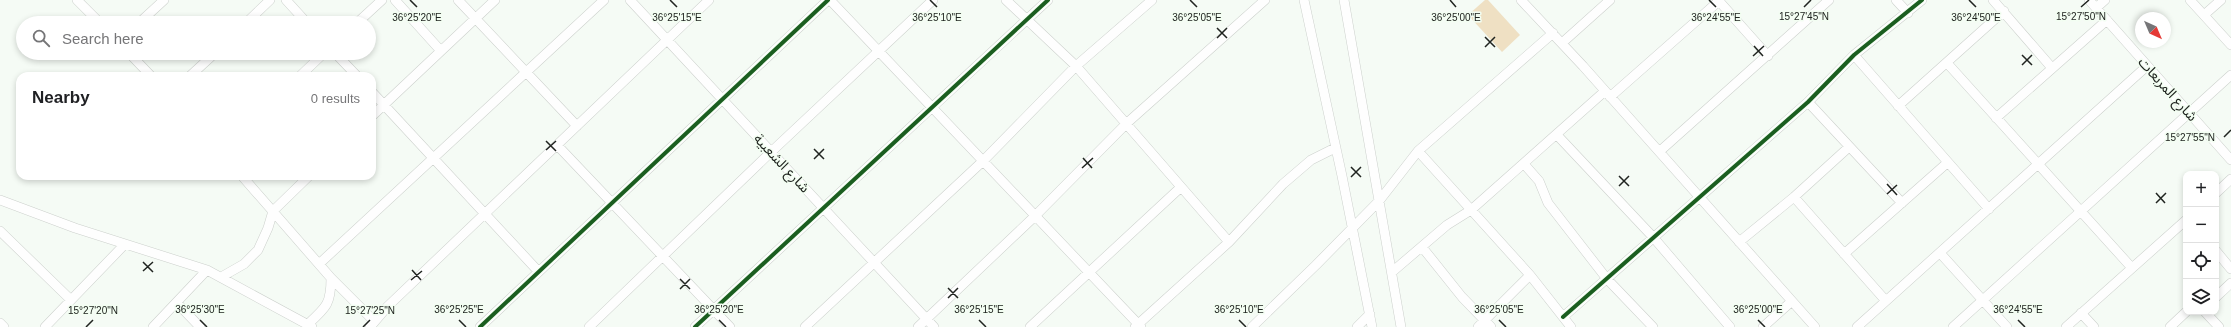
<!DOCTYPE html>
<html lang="en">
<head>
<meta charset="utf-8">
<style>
  body { margin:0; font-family:Arial,"Noto Sans Arabic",sans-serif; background:#f6f6f6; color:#202124 }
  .controls { position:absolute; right:12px; bottom:12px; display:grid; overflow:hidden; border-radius:8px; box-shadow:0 2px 6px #0003 }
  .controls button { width:36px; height:36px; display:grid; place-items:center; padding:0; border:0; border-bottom:1px solid #e0e0e0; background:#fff; color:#202124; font:20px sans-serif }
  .compass { position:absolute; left:2135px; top:12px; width:36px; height:36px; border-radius:50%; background:#fff; box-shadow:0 2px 6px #0003; rotate:136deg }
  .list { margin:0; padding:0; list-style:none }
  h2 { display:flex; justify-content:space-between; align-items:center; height:52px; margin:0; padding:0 16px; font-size:17px }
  h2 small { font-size:13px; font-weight:400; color:#757577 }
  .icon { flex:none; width:22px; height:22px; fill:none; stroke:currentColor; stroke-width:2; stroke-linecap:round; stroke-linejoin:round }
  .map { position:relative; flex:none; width:2231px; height:327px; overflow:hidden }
  .search { position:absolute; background:#fff; box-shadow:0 2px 6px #0003; left:16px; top:16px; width:360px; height:44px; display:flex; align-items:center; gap:10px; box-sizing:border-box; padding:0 14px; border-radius:22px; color:#757577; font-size:15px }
  .panel { position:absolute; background:#fff; box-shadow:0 2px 6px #0003; left:16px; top:72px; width:360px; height:108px; border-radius:12px }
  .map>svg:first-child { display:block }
  .green { fill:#efe0c3 }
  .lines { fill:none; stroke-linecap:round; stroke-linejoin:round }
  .minor-casing { stroke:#ccd0cc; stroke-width:10 }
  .minor { stroke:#fefefe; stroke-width:9 }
  .cycleway-casing { stroke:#f3fef2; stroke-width:6 }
  .cycleway { stroke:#1b5e20; stroke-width:4 }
  .ticks { fill:none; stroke:#202420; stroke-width:1.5 }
  .labels { text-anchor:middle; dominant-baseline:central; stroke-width:3; stroke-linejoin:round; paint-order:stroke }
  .street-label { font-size:14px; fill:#202420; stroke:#f3fef2 }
  .ticks-label { font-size:10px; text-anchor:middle; fill:#202420; stroke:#f3fef2; stroke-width:3; stroke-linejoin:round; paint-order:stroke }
</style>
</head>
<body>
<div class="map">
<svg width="2231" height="327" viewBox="0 0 2231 327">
  <rect width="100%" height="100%" fill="#f5fbf5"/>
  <path class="green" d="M1485,0h3l32,35 -18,17 -34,-37z"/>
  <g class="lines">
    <g class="minor-casing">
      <path id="minor" d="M77,0l23,23
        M286,0l21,23
        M395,0l46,51
        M458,0l119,126
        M630,0l304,327
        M830,0l311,327
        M1006,0l70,66 153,176
        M1304,0l38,176 30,151
        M1344,0l57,327
        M1521,0l62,66 232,261
        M1718,0l50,56
        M1896,0l12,13
        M1993,0l59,68
        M2089,0l142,160
        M2190,0l41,45
        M2096,8l9,-8
        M2204,15l17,-15
        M139,23l25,-23
        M246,23l24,-23
        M357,23l25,-23
        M1562,43l48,-43
        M129,53l22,23
        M335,53l22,23
        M1854,55l135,154
        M1947,63l185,205
        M190,76l25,-23
        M300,76l24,-23
        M372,92l166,179
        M1610,97l110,-97
        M1808,102l94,101
        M1898,106l106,-95
        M372,116l123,-116
        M1996,118l111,-98
        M1557,135l96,102 77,90
        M557,145l173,182
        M1418,151l112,124 41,52
        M1660,151l169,-151
        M1524,164l15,17 9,22 59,76 46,48
        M242,176l89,102 43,43
        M2216,193l15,-14
        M1794,197l92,104
        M0,200l75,28 132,42 105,57
        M0,231l71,69
        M1739,242l55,-45 55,-50
        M1422,247l40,50 29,30
        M2216,251l15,18
        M1940,253l67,74
        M1844,254l103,-91
        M319,264l285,-264
        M1392,272l55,-47 24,-15 134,-119
        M223,276l21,-12 14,-14 10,-22 5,-17 36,-35
        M2216,297l15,-14
        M177,303l23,24
        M2205,312l14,15
        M2081,313l13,14
        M1563,317l245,-215 46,-47 68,-55
        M0,323l4,4
        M308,324c19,-17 23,-21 23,-46
        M45,327l80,-83
        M153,327l54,-57
        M370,327l18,-21 321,-306
        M480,327l348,-327
        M589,327l182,-175 162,-152
        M695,327l353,-327
        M805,327l178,-166 93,-95 76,-66
        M918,327l117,-111 92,-93 138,-123
        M1030,327l150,-139
        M1135,327l94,-85 54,-58 28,-24 24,-12
        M1252,327l64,-62 63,-64 39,-50 135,-118
        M1357,327l13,-13
        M1478,327l52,-52
        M1763,327l29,-26
        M1857,327l290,-261
        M1953,327l278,-252
        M2066,327l120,-107
        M2170,327l16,-15"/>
    </g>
    <use href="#minor" class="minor"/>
    <g class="cycleway-casing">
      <path id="cycleway" d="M1563,317l245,-215 46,-47 68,-55
        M480,327l348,-327
        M695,327l353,-327"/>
    </g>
    <use href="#cycleway" class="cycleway"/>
  </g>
  <path class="ticks" d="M410,0l7,7M670,0l7,7M930,0l7,7M1190,0l7,7M1450,0l6,7M1709,0l7,7M1969,0l7,7M1804,7l7,-7M2081,7l8,-7M1217,28l10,10M1485,37l10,10M1217,38l10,-10M1754,46l9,10M1485,47l10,-10M2022,55l10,10M1753,56l11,-10M2022,65l10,-10M2224,137l7,-7M546,141l10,10M814,149l10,10M546,150l10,-9M1083,158l9,10M814,159l10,-10M1351,167l10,10M1082,168l11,-10M1619,176l10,10M1351,177l10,-10M1887,184l10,11M1619,186l10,-10M2156,193l9,10M1887,194l10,-9M2156,203l10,-10M143,262l10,10M412,270l9,10M143,271l10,-9M680,279l10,10M411,280l11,-9M948,288l10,10M680,289l10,-10M948,298l10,-10M200,320l7,7M459,320l7,7M719,320l7,7M979,320l7,7M1239,320l7,7M1499,320l7,7M1758,320l7,7M2018,320l7,7M86,327l7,-7M363,327l7,-7"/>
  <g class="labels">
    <g class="street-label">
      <text transform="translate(2168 89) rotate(48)">شارع المربعات</text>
      <text transform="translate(782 163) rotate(47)">شارع الشعبية</text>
    </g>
  </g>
  <g class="ticks-label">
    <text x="1804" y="20">15°27'45"N</text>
    <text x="2081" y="20">15°27'50"N</text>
    <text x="417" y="21">36°25'20"E</text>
    <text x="677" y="21">36°25'15"E</text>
    <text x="937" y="21">36°25'10"E</text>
    <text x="1197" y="21">36°25'05"E</text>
    <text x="1456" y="21">36°25'00"E</text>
    <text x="1716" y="21">36°24'55"E</text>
    <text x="1976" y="21">36°24'50"E</text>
    <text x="2190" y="141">15°27'55"N</text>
    <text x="200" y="313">36°25'30"E</text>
    <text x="459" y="313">36°25'25"E</text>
    <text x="719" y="313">36°25'20"E</text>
    <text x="979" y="313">36°25'15"E</text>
    <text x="1239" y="313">36°25'10"E</text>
    <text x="1499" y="313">36°25'05"E</text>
    <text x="1758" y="313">36°25'00"E</text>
    <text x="2018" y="313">36°24'55"E</text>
    <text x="93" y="314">15°27'20"N</text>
    <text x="370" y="314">15°27'25"N</text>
  </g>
</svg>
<div class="controls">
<button>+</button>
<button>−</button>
<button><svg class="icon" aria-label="locate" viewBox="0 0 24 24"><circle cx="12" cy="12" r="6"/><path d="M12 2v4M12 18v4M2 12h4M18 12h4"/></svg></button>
<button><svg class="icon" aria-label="layers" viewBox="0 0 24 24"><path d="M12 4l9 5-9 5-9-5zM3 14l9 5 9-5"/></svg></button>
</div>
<svg class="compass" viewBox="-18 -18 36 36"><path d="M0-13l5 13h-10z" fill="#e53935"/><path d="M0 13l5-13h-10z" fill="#757577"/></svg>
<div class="search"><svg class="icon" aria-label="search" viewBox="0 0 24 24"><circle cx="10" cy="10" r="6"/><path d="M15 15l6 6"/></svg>Search here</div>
<section class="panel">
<h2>Nearby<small>0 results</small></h2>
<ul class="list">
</ul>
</section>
</div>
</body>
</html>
